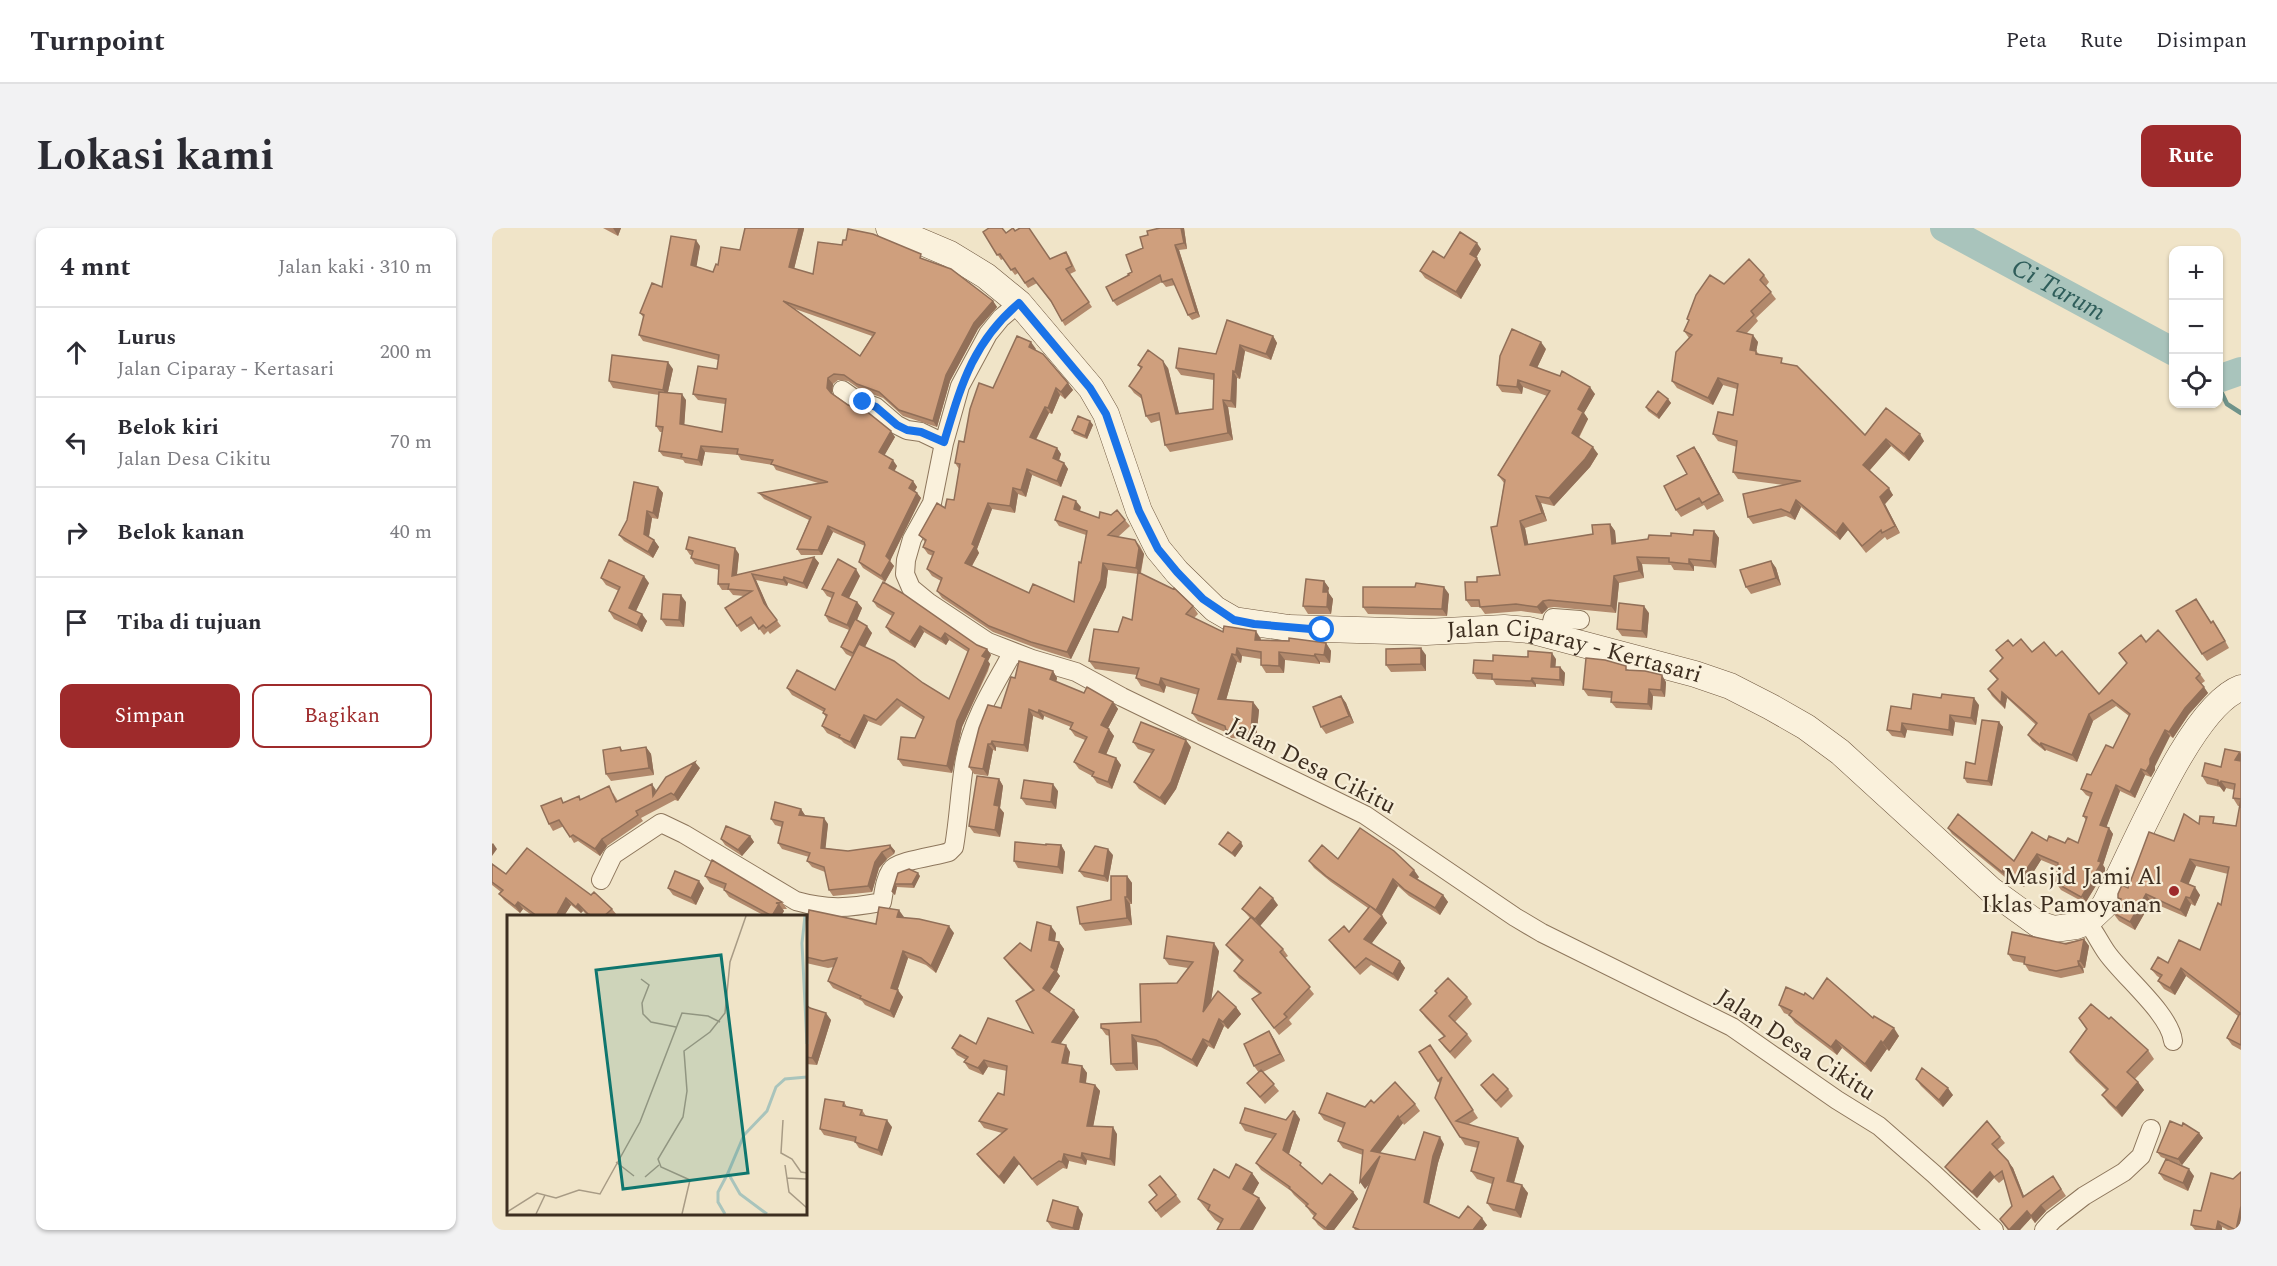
<!DOCTYPE html>
<html lang="id">
<head>
<meta charset="utf-8">
<style>
  body { margin:0; font-family:Spectral,serif; background:#f2f2f3; color:#2b2b33 }
  .controls { position:absolute; right:18px; top:18px; display:grid; overflow:hidden; border-radius:12px; box-shadow:0 2px 4px #0004 }
  .controls button { width:54px; height:54px; display:grid; place-items:center; padding:0; border:0; border-bottom:2px solid #e1e1e2; background:#fff; color:#2b2b33; font:30px sans-serif }
  .stop { position:absolute; width:18px; height:18px; margin:-14px; border:4px solid #1a73e8; border-radius:50%; background:#fff }
  .stop.end { background:#1a73e8; border-color:#fff; box-shadow:0 2px 6px #0008 }
  .list { margin:0; padding:0; list-style:none }
  h2 { display:flex; justify-content:space-between; align-items:center; height:78px; margin:0; padding:0 24px; font-size:26px }
  h2 small { font-size:20px; font-weight:400; color:#7c7c81 }
  .list li { display:grid; grid-template-columns:39px 1fr auto; gap:18px; align-items:center; box-sizing:border-box; height:90px; padding:0 24px; border-top:2px solid #e1e1e2 }
  .list b { display:block; font-size:22px; white-space:nowrap }
  .list p { margin:0; font-size:20px; white-space:nowrap; color:#7c7c81 }
  .list em { font-size:20px; font-style:normal; color:#7c7c81 }
  .actions { display:flex; gap:12px; padding:18px 24px }
  .actions a { flex:1; padding:14px 0; border:2px solid #9e2a2b; border-radius:12px; text-align:center; font-size:21px; color:#9e2a2b }
  .actions .main { background:#9e2a2b; color:#fff }
  .icon { flex:none; width:33px; height:33px; fill:none; stroke:currentColor; stroke-width:2; stroke-linecap:round; stroke-linejoin:round }
  .map { position:relative; flex:none; width:1749px; height:1002px; overflow:hidden; border-radius:12px }
  header { display:flex; align-items:center; gap:36px; box-sizing:border-box; height:84px; padding:0 30px; background:#fff; border-bottom:2px solid #e1e1e2 }
  header strong { font-size:28px }
  nav { display:flex; gap:33px; margin-inline-start:auto; font-size:21px }
  .intro { display:flex; align-items:center; justify-content:space-between; box-sizing:border-box; height:144px; padding:0 36px }
  h1 { margin:0; font-size:42px }
  .button { padding:15px 27px; border-radius:12px; background:#9e2a2b; color:#fff; font-size:21px; font-weight:700 }
  main { display:flex; gap:36px; padding:0 36px }
  aside { flex:1; background:#fff; border-radius:12px; box-shadow:0 2px 4px #0004 }
  .map>svg:first-child { display:block }
  .lines { fill:none; stroke-linecap:round; stroke-linejoin:round }
  .stream { stroke:#6f938a; stroke-width:4.5 }
  .river { stroke:#a9c4bc; stroke-width:28 }
  .minor-casing { stroke:#8d765c; stroke-width:20 }
  .secondary-casing { stroke:#6f573f; stroke-width:27 }
  .minor { stroke:#faf1dc; stroke-width:18 }
  .secondary { stroke:#faf1dc; stroke-width:26 }
  .wall { fill:#b2896c; fill-rule:evenodd }
  .shaded-wall { fill:#916f58 }
  .building { fill:#cf9f7d; stroke:#916f58; stroke-width:1.5; fill-rule:evenodd }
  .route { stroke:#1a73e8; stroke-width:8 }
  .poi-dot { fill:#9e2a2b; stroke:#f7eed8; stroke-width:2 }
  .labels { text-anchor:middle; dominant-baseline:central; stroke-width:4.5; stroke-linejoin:round; paint-order:stroke }
  .street-label { font-size:24px; fill:#3d2e20; stroke:#f7eed8 }
  .poi-label { font-size:24px; fill:#3d2e20; stroke:#f7eed8; text-anchor:end }
  .water-label { font-size:26px; font-style:italic; fill:#2f5d5a; stroke:#f7eed8 }
  .inset-river { fill:none; stroke:#a9c4bc; stroke-width:3 }
  .inset-road { fill:none; stroke:#a89b85; stroke-width:1.5 }
  .view { fill:#0f766e; fill-opacity:0.15; stroke:#0f766e; stroke-width:3 }
  .inset-edge { fill:none; stroke:#3d2e20; stroke-width:3 }
</style>
</head>
<body>
<header>
<strong>Turnpoint</strong>
<nav><a>Peta</a><a>Rute</a><a>Disimpan</a></nav>
</header>
<div class="intro"><h1>Lokasi kami</h1><a class="button">Rute</a></div>
<main>
<aside>
<h2>4 mnt<small>Jalan kaki · 310 m</small></h2>
<ul class="list">
<li><svg class="icon" aria-label="ahead" viewBox="0 0 24 24"><path d="M12 20V5M6 11l6-6 6 6"/></svg><div><b>Lurus</b><p>Jalan Ciparay - Kertasari</p></div><em>200 m</em></li>
<li><svg class="icon" aria-label="left" viewBox="0 0 24 24"><path d="M17 20v-9H6M10 6l-5 5 5 5"/></svg><div><b>Belok kiri</b><p>Jalan Desa Cikitu</p></div><em>70 m</em></li>
<li><svg class="icon" aria-label="right" viewBox="0 0 24 24"><path d="M7 20v-9h11M14 6l5 5-5 5"/></svg><div><b>Belok kanan</b></div><em>40 m</em></li>
<li><svg class="icon" aria-label="arrive" viewBox="0 0 24 24"><path d="M6 21V4h12l-3 4 3 4H6"/></svg><div><b>Tiba di tujuan</b></div></li>
</ul>
<div class="actions"><a class="main">Simpan</a><a>Bagikan</a></div>
</aside>
<div class="map">
<svg width="1749" height="1002" viewBox="0 0 1749 1002">
  <rect width="100%" height="100%" fill="#f0e4c8"/>
  <g class="lines">
    <path class="stream" d="M1726,157l9,19 14,9"/>
    <g class="river">
      <path id="s1" d="M1452,0l230,124"/>
      <path d="M1726,151l23,-8"/>
    </g>
    <g class="minor-casing">
      <path id="minor" d="M527,75l-18,15 -13,16 -28,52 -16,57 -12,60 -20,36 -6,21 -1,14 6,14 17,14 60,40 44,17 44,13 46,25 243,118 150,102 27,16 190,94 105,73 42,26 55,48 60,56
        M350,162l14,10 20,7 21,18 10,5 14,2 23,11
        M1057,406l4,-16 27,2
        M109,652l12,-25 48,-32 23,11 112,67c32,9 53,7 86,1 2,-11 3,-23 9,-32 5,-9 46,-14 58,-18l5,-5c5,-29 6,-59 11,-88 7,-39 29,-73 48,-107
        M1595,694c8,10 13,21 20,31 17,24 63,61 66,88
        M1552,1002l9,-10 31,-24 40,-24 17,-16 10,-27"/>
    </g>
    <g class="secondary-casing">
      <g id="secondary">
        <path id="s2" d="M397,0l61,26 36,22 33,27 72,85 15,26 33,97 19,38 19,23 38,37 19,11 55,8 137,4 78,-4 25,2 166,44 35,12 41,21 35,20 34,25 151,138 47,34 16,5 22,-3 11,-4 17,-16c28,-51 85,-199 137,-218"/>
      </g>
    </g>
    <use href="#minor" class="minor"/>
    <use href="#secondary" class="secondary"/>
  </g>
  <path class="wall" d="M111,0h18l-3,8z
    M253,0h59v1l-10,40 19,5 112,-14 68,41 4,6 -19,22 -28,52 -13,46 -34,-11 -20,-18 -22,-8 -13,-9 -10,-1 -5,4 -1,9 63,44 -11,18 13,11 -3,5 19,10 4,6 -2,4 2,2 4,5 -31,63 4,5 -9,16 -22,-14 -4,-6 6,-16 -32,-14 -11,23h-21l-4,-6 12,-29 -45,-21 -5,-6 59,-10 -42,-13 -3,-5 -32,-5 -3,-5 -33,-3 -3,14 -17,-3 -2,-3 -20,-4 -4,-5 3,-19h-2l-4,-6 3,-31 -46,-7 -4,-7 64,-12 -5,23 18,8 -2,25 38,7 3,-28 -27,-4 -5,-6 24,-25 1,-9 -75,-19 -4,-6 5,-17 -4,-5 22,-26 38,-41 -4,20 17,6 5,-7 22,-15zM303,81l77,27 -12,20z
    M668,0h24l3,21 -8,1 21,67 -8,3 -4,-5 -13,-30 -9,2 -4,-5 -45,24 -4,-5 16,-26 3,-3 11,-24 5,-13z
    M523,3l35,28 16,-7 3,4 7,15 -6,3 22,33 -27,19 -14,-24 -14,-19 -9,5 -10,-15 -3,2 -12,-16 -2,1 -18,-28 23,1z
    M989,21l-5,9 5,7 -20,34 -36,-21 -5,-7 24,-13z
    M1272,47l5,7 -3,4 10,13 -20,19 2,3 -11,12 11,9 -2,9 3,3 27,10 79,71 59,6 -15,20 -18,-15 -21,24 23,25 -8,9 15,29 -13,7 -2,-3 -19,16 -18,-23 -8,10 -39,-33 -6,13 -9,-4 -33,8 -5,-7 35,-32 -45,-6 -5,-7 4,-25 -19,-6 -5,-7 20,-19 4,-26 -14,-4 -10,20 -36,-17 -5,-7 17,-43 -5,-7 5,-10 -2,-2 37,-35z
    M735,92l46,16 4,7 -6,17 -26,-9 -5,28 -3,-1 -1,30 -8,-1 5,33 -63,12 -5,-7 -4,-25 -10,3 -5,-7 -4,-17 -8,-6 -5,-7 12,-17 -3,-4 30,3 11,46 34,-5 1,-29 -33,-5 -5,-7 40,-14z
    M544,121l-1,1 38,40 -8,9 -5,-4 -8,19 -3,-1 -13,27 21,8 4,6 -2,7 5,2 4,6 -7,18 -29,-12 -6,22 -8,-3 -3,19 -23,-4 -15,40 2,4 -7,13 57,27 45,9 12,-67 -27,-9 -4,-6 26,-13 -1,4 19,7 26,2 5,6 -12,11 17,3 5,6 4,8 -3,19 52,33 5,8 -4,4 29,14 38,8 65,3 5,8 -1,12 -10,-1v2l-35,-4 -1,13h-18l-5,-8v-6l-19,-3 -1,7 -4,-1 -11,38 27,2 6,8 -3,30 -25,-2 -3,-5 -30,-12 -6,-8 6,-18 -32,-9 -2,7 -23,-7 -5,-8 1,-3 -42,-6 -6,-8 29,-29 14,-12 6,-46 -30,-4 -2,17 -35,72 -35,-11 -43,-16 -51,-34 -5,-7 4,-10 -9,-5 -5,-7 6,-13 -5,-2 -5,-7 2,-5 -6,-7 35,-35 5,-31 -4,-6 9,-21 29,-54z
    M1054,121l-9,19 58,26 -11,19 4,6 -9,19 19,16 -8,13 -36,39 -13,-3 6,18 -22,7 3,17 65,-11 17,-10 5,7 1,13 55,-8 22,-1 21,-4 5,7 -3,30 -22,-2v5l-20,-1 -3,-5 -29,-1 2,14 -25,5 -3,30 -62,-6 -6,1 -6,6 -21,-3 -36,3 -5,-7h-9l-5,-7 11,-18 23,-7 -3,-49 7,-43 -6,-8 49,-79 -24,-9 -1,7 -20,-2 -5,-7z
    M1176,171l3,4 -12,16 -11,-8 -2,-4z
    M598,193l3,4 -6,14 -13,-5 -2,-4z
    M1202,219l5,7 25,47 -17,9 -3,-5 -23,12 -5,-7z
    M166,259l5,6 -5,26 -6,-1 -3,19 5,3 5,7 -6,11 -29,-17 -5,-6z
    M194,321l53,5 -2,21 77,-18 5,6 -12,26 -19,-6 -1,3 -31,-6 12,28 13,18 -11,8 -2,-3 -4,4 -9,-12 -14,9 -16,-24 19,-12 -11,-1 -4,-5h-7l-4,-6 1,-14 -24,-6 -4,-6 1,-3h-2z
    M1279,333l5,7 5,17 -30,9 -5,-7z
    M368,348l-11,22 8,4 5,6 -5,12 15,13 -7,14 58,36 26,16 19,-47 -19,-12 -3,5 -22,-13 -9,16 -25,-15 -4,-6 6,-11 -15,-9 -4,-6 114,48 4,6 -3,6 2,3 -2,7 -26,56 -10,46 -49,-7 -5,-7 17,-21 8,-18 -22,-14 -20,20 -13,-5 -13,28 -11,-6 -3,-3 -14,-7 -5,-7 4,-9 -3,-4 1,-1 -32,-17 -5,-7 48,2 17,-33 -6,-3 -5,-7 8,-17 -20,-8 -4,-7 7,-17 -5,-2 -5,-7z
    M109,350l48,5 -13,28 11,10 -5,11 -28,-13 -5,-8 10,-20 -13,-6z
    M832,353l5,7 -1,4 5,7 -2,15h-23l-5,-8z
    M957,366l-2,22 -79,-2 -5,-7z
    M1704,371l15,23 2,-1 5,7 11,20 -22,13 -5,-7z
    M194,374l-2,25 -18,-1 -5,-7z
    M1157,385l-2,25 -25,-2 -5,-7z
    M1654,414l54,32 5,7 -4,3 7,9 -19,21 -16,24 -3,-2 -15,30v4l-4,7 -6,-2 -10,23 -15,-7 -14,36 3,1 4,6 -10,31 2,3v3l-20,32 -24,-13 -5,-7 2,-16 -17,-7 -17,27 -16,-11 -2,2 -54,-44 -4,-6 66,33 33,-20 18,2h13l8,-23 -3,-4 7,-19 -4,-2 -5,-6 32,-41 16,-32 -13,-10 -23,15 -16,41 -31,-12 -1,1 -13,-10 -4,-6 8,-10 -29,-27 -2,11 -13,-13 -4,-7 9,-9 -7,-9 12,-13 -6,-8 17,-4 19,6 24,4 43,38 28,-30 -8,-11z
    M934,427v16l-35,1 -5,-7z
    M1064,431l-1,8h5l5,6 -1,13 -28,-2v3l-40,-2 -3,-5 -16,-1 -4,-6 20,-12z
    M1137,442l37,12 -1,15 -12,-1 -1,14 -36,-2 -5,-6 1,-4 -24,-2 -5,-7z
    M561,443l4,7 -1,4 28,11 29,9 5,7 -10,19 6,8 -8,19 10,3 5,7 -9,24 -15,-6 -5,-7 -13,-7 -5,-7 11,-22 -10,-4 -5,-7 1,-2 -27,-11 -1,4 -10,-4 -5,36 -32,-5v4l-3,-1 -5,26 -14,-2 -5,-7 32,-59 14,-30z
    M849,468l5,7 8,20 -28,11 -5,-7z
    M1487,477l-3,20 -21,-3 -2,14 -46,-6 -2,8 -13,-2 -5,-6 24,-21z
    M1507,494l4,5 -11,59 -25,-3 -3,-5 11,-14z
    M641,514l58,5 -15,42 -11,16 -26,-16 -5,-7 18,-28 -14,-5z
    M128,519l3,4 23,-4 5,7 3,21 -43,6 -5,-7z
    M1748,524l1,2v296l-9,-5 -5,-7 11,-22 -52,-40 -11,19 -11,-6 -6,-8 2,-3 -3,-2 -6,-7 49,-19 21,-45 7,-31 -32,-8 -8,18 12,11 -5,11 -4,-2 -5,13 -35,-15 -16,28 -16,-9 -6,-8 7,-12 -2,-3 56,-57 25,-17 20,-1 17,3 4,-20h-2l-5,-8 1,-8 -8,-2 -2,4 -4,-5 -13,-3 -5,-8 19,-9z
    M208,540l-22,33 -3,-1 -34,18 2,3 -36,25 -7,10 -22,-15 -4,2 -10,-17 -11,5 -4,-7 15,-22 49,-9 5,8 38,-10z
    M507,551l4,7 -3,22 4,5 -4,24 -26,-4 -5,-7z
    M566,563l-2,18 -30,-4 -5,-7z
    M309,581l4,7 23,8 -3,24 23,3 42,-6 5,6 -1,3 -7,5 -8,9 -7,24 -39,4 -4,-6 -4,-18 -13,-5 -5,-6 2,-4 -27,-8 -4,-6 4,-16 -7,-2 -4,-6z
    M258,608l4,6 -12,14 -17,-11 -4,-6z
    M727,616l24,2 -8,11 -13,-10z
    M554,617h15l4,7 -2,22 -45,-6 -4,-7z
    M621,627l-5,27 -24,-5 -5,-6z
    M846,631l81,18 -2,2 26,16 5,7 -8,13 -31,-19 -11,-10 -16,29 5,8 -16,21 29,17 5,7 -7,13 -27,-16 -11,10 -26,-28 -5,-7 20,-8 19,-24 -37,-26 -17,-14 -5,-7z
    M0,636l14,10 85,21 21,14 5,6 -2,1h-27l-5,-5 -2,2 -10,-8 -7,11h-31l-10,-7 -3,4 -16,-13 -5,-6 2,-2 -9,-7z
    M406,645l22,3 -6,12 -17,-1 -2,8 -3,-3z
    M213,648l77,26 5,7h-4l1,2 -3,5h-16l-36,-19 -5,-7v-1l-14,-6z
    M635,648l5,7v21h-2l2,21 -47,6 -5,-7 31,-24z
    M176,660h36l-8,17 -23,-10z
    M786,677l-18,21 23,23 5,7 -3,2 29,36 -25,26 3,4 -13,11 -27,-36 7,-5 -20,-16 -5,-7 7,-10 -10,-10 -5,-6 24,-27 -8,-9z
    M412,689v1l50,15 -18,40 -10,-8 -18,-7 -11,32 6,7 -9,21 -29,-13 -3,-4 -29,-13 -5,-7 6,-14 -6,1 -22,-5v-33l70,-6z
    M564,705l-1,8 4,1 5,7 -7,23 3,4 -11,17 30,24 -19,27 10,8 -2,12 14,2 5,7 -1,10 9,2 5,6 -7,35 24,8 -2,32 -28,-6 -1,5 -17,-4 -2,8 -4,-1 -26,18 -18,-22 -15,20 -22,-23 -5,-7 25,-21 -18,-5 -5,-7 25,-26 3,-24 -19,-4 -5,8 -14,-6 -5,-7 2,-2 -9,-5 -5,-7 81,-15v-42l-24,-26 -5,-7 27,-7z
    M1592,711l5,7 -4,22h-2l1,5 -23,5 -32,-7 -5,-8 -11,-2 -5,-7z
    M727,723l-8,50 25,6 5,7 -13,15 -4,-3 -10,23 -6,-3 -11,21 -36,-20 -24,-5 1,28 -22,1 -5,-7 -1,-28 -4,-1 -5,-7 40,-6 36,-39 11,-15 -19,-3 -5,-7z
    M975,769l5,7 -17,18 12,12 5,7 -17,18 -11,-12 -5,-7 5,-3 -19,-20 -5,-7z
    M1321,771l60,19 26,18 -10,15 -2,-2 -16,23 -29,-24 -5,7 -42,-32 -6,-8 -5,-2 -5,-8z
    M314,777l25,15 -14,45 -11,-1z
    M1587,790l69,32 6,9 -19,20 3,3 6,8 -22,27 -14,-14 -6,-8 4,-5 -30,-29 -6,-9 16,-23z
    M777,803l5,8 11,22 -22,11 16,19 -14,13 -18,-21 12,-10 -5,-7z
    M938,817l48,73 -9,6 55,22 -10,37 14,10 -7,25 -28,-7 -6,-8 5,-19 -15,-5 -6,-8 7,-23 -13,-3 -30,-47 5,-14 -21,-32z
    M1424,851l37,16 -10,12 -22,-21z
    M989,857l27,4 5,7 -12,12 -15,-16z
    M352,874l3,5 15,3 4,6 26,11 -10,29 -23,-8 -4,-6 -31,-7 -4,-6z
    M882,875l41,1 5,7 -16,14 -1,-2 -23,30 35,7 29,-16 -6,19 -9,42 30,13 28,7 -4,5h-128l-2,-3 17,-44 -5,6 -2,-34 -20,-7 -5,-7 5,-13 -19,-8 -5,-7 46,-6z
    M808,891l-11,35 17,17 16,13 31,8 5,7 -24,31h-10l-6,-5 -5,-7 1,-2 -3,-3 -5,-7 -12,-11 -3,-4 -30,-21 -5,-7 17,-24 -28,-8 -5,-8z
    M1690,898l17,7 4,5 -21,27 -16,-6 28,17 -6,15 -24,-11 -5,-7 7,-14 -5,-2 -4,-5z
    M1508,909l5,6 -8,7 16,18 11,28 29,-20 13,20 -20,15 -11,12 -4,-5 -11,12h-12l-8,-11 12,-13 -8,-27 -5,4 -5,-5 -17,20 -27,-25 -5,-6z
    M760,945l7,10 -6,11 13,14 -45,16 -6,-4 -17,-21 31,-21z
    M1741,951l8,51h-13l-6,-3v3h-27l-4,-5 10,-14z
    M657,957l27,10 5,7 -20,16 -12,-16 8,-7z
    M591,986l-4,16h-19l-8,-2 -5,-7z"/>
  <path class="shaded-wall" d="M121,0h8l-3,8z
    M307,0h5v1l-11,44 -4,-6z
    M689,0h3l3,21 -3,-6z
    M204,12l4,6 -4,24 -5,-5z
    M985,15l4,6 -7,12 -4,-7z
    M683,17l4,5 21,67 -4,-5z
    M985,30l4,7 -20,34 -5,-7z
    M501,73l4,6 -19,22 -28,52 -13,46 -4,-6 13,-46 28,-52z
    M1261,107l5,7 -3,15 -5,-7z
    M781,108l4,7 -6,17 -5,-6z
    M539,114l5,7 -3,5 -4,-7z
    M1049,114l5,7 -11,23 -5,-7z
    M748,117l5,6 -5,28 -5,-7z
    M671,133l5,7 13,53 -5,-7z
    M176,134l5,7 -6,27 -4,-6z
    M741,143l4,7 -1,30 -5,-7z
    M336,150l5,6 -1,10 -5,-6z
    M1226,150l5,7 -10,20 -5,-7z
    M1026,152l5,7 -1,7 -5,-7z
    M576,155l5,7 -8,9 -4,-7z
    M1098,159l5,7 -11,19 4,6 -11,21 -5,-7 6,-24z
    M564,160l4,7 -8,19 -4,-6z
    M190,166l4,6 -2,30 -4,-6z
    M1176,171l3,4 -12,16 -2,-4z
    M731,172l5,7 5,33 -5,-7z
    M553,179l4,6 -15,30 -4,-6z
    M598,193l3,4 -6,14 -2,-3z
    M399,203l4,6 -12,21 -4,-6z
    M1428,206l4,7 -15,20 -5,-7z
    M1394,211l5,7 -23,26 -5,-7z
    M209,218l4,6 -3,14 -4,-6z
    M1101,219l5,7 -8,13 -36,39 -5,-8z
    M1202,219l5,7 25,47 -5,-7z
    M565,220l4,6 -4,11 -4,-7z
    M401,232l4,6 -4,8 -4,-6z
    M572,235l4,6 -7,18 -4,-6z
    M535,241l5,6 -6,22 -5,-7z
    M421,253l4,6 -4,7 -4,-6z
    M166,259l5,6 -5,26 -5,-6z
    M521,260l5,6 -3,19 -5,-7z
    M1397,260l4,7 -8,9 15,29 -5,-7 -15,-29z
    M425,265l4,5 -31,63 4,5 -9,16 -4,-6 5,-20z
    M1044,268l5,7 6,18 -5,-8z
    M1304,272l5,7 -6,13 -5,-7z
    M584,273l5,6 -3,8 -4,-6z
    M496,275l4,6 -15,40 2,4 -9,16 -5,-6z
    M155,283l5,7 -4,23 -4,-7z
    M1028,293l5,7 5,24 -5,-7z
    M1351,295l5,7 -8,10 -4,-7z
    M1118,296l5,7 2,20 -5,-7z
    M336,298l5,6 -11,23 -4,-5z
    M1222,303l5,7 -3,30 -5,-7z
    M162,312l5,7 -6,11 -5,-6z
    M643,312l9,14 -4,20 -4,-6z
    M243,320l4,6 -3,28 -4,-6z
    M322,329l5,6 -12,26 -4,-6z
    M1145,329l5,7 2,14 -5,-7z
    M1197,331l5,7v5l-5,-7z
    M1279,333l5,7 5,17 -5,-7z
    M611,335l5,7 -2,17 -35,72 -4,-7z
    M364,341l4,7 -13,26 -5,-7z
    M260,346l4,6 13,29 -5,-6z
    M152,348l5,7 -15,32 -5,-7z
    M1122,348l5,7 -3,30 -5,-7z
    M292,349l4,6 -1,3 -4,-6z
    M832,353l5,7 -1,4 5,7 -2,15 -4,-7 -4,-15z
    M952,359l5,7 -2,22 -5,-7z
    M189,367l5,7 -2,25 -5,-7z
    M1051,373l5,7 -6,6 -5,-7z
    M365,374l5,6 -10,23 -5,-6z
    M1152,378l5,7 -2,25 -5,-7z
    M150,386l5,7 -5,11 -5,-7z
    M375,398l5,7 -14,27 -5,-7z
    M428,398l4,6 -9,16 -5,-6z
    M764,403l5,8 -1,8 -5,-7z
    M453,405l4,7 -3,5 -5,-6z
    M834,415l5,8 -1,12 -6,-8z
    M745,420l5,8 -1,7 -5,-8z
    M929,420l5,7v16l-5,-7z
    M495,421l4,6 -3,6 2,3 -28,63 -10,46 -5,-7 10,-45 25,-65z
    M787,424l6,8 -1,13 -5,-7z
    M1060,425l4,6 -1,14 -4,-6z
    M740,426l5,8 -13,45 -6,-8z
    M823,426l5,8v2l-6,-8z
    M1068,439l5,6 -1,13 -4,-6z
    M561,443l4,7 -2,8 -5,-7z
    M1170,447l4,7 -1,15 -4,-7z
    M669,450l5,8 -2,7 -5,-8z
    M1040,450l4,6v3l-5,-6z
    M1712,459l4,6 -19,21 -16,24 -4,-6 16,-24z
    M1157,461l4,7 -1,14 -4,-6z
    M1510,464l5,6 -2,11 -4,-6z
    M849,468l5,7 8,20 -5,-7z
    M1482,470l5,7 -3,20 -5,-7z
    M621,474l5,7 -12,23 -5,-7z
    M761,474l6,8 -3,30 -5,-8z
    M537,481l4,7 -5,36 -4,-7z
    M547,482l5,6 -1,4 -5,-7z
    M1597,486l4,7 -16,41 -5,-7z
    M372,487l4,6 -13,28 -5,-7z
    M1458,487l5,7 -2,14 -4,-6z
    M1507,494l4,5 -11,59 -4,-5z
    M1410,495l5,7 -2,8 -4,-6z
    M617,501l5,7 -10,23 -5,-7z
    M1673,502l5,6 -15,30v4l-4,7 -5,-6 4,-12z
    M694,512l5,7 -15,42 -11,16 -5,-7z
    M500,513l4,6v4l-5,-7z
    M1549,515l5,7 -1,1 -5,-6z
    M496,516l5,6 -5,26 -5,-7z
    M154,519l5,7 3,21 -5,-7z
    M1748,524l1,2v12l-6,-6z
    M624,530l5,7 -9,24 -4,-7z
    M203,534l5,6 -22,33 -4,-6z
    M1649,541l4,6 -10,23 -5,-6z
    M507,551l4,7 -3,22 4,5 -4,24 -5,-7 -1,-25z
    M1729,553l5,7 -2,4 -6,-8z
    M160,556l4,6 -3,6z
    M561,556l5,7 -2,18 -5,-7z
    M1624,557l4,6 -15,40 -5,-6z
    M309,581l4,6 -2,6 -4,-6z
    M332,590l4,6 -3,30 -4,-6z
    M1617,600l4,6 -10,31 2,3v3l-19,31 -4,-6 16,-35z
    M258,608l4,6 -12,14 -4,-6z
    M110,611l5,7 -7,10 -5,-7z
    M749,614l2,4 -8,11 -3,-4z
    M1,615l4,6 -5,7v-12z
    M398,617l5,6 -1,3 -4,-6z
    M569,617l4,7 -2,22 -5,-7z
    M616,621l5,6 -5,27 -4,-6z
    M390,624l5,7 -8,9 -7,24 -4,-6 7,-24z
    M1545,626l4,6 -17,27 -5,-7z
    M1698,631l6,7 -9,22 -6,-7z
    M922,642l5,7 -4,4 -5,-6z
    M1511,642l5,6 -2,2 -4,-6z
    M426,645l2,3 -6,12 -2,-4z
    M635,648l5,7v21l-5,-7z
    M901,651l5,7 -17,30 -5,-6z
    M207,653l5,7 -8,17 -5,-7z
    M403,656l2,3 -2,8 -3,-3z
    M1703,659l5,8 -5,11 -5,-8z
    M1654,666l5,8 -16,28 -5,-8z
    M951,667l5,7 -8,13 -5,-7z
    M633,669l5,7 2,21 -5,-7z
    M1694,669l5,7 -5,13 -6,-7z
    M74,670l5,7 -7,11h-8z
    M781,670l5,7 -18,21 -5,-7z
    M26,674l5,7 -3,4 -5,-7z
    M86,676l5,7 -2,2 -5,-6z
    M287,676l5,7 -3,5h-9z
    M407,682l5,7 -2,7 -5,-7z
    M890,688l5,7 -18,24 -5,-8z
    M457,698l5,7 -18,40 -5,-7z
    M559,698l5,7 -2,14 -5,-7z
    M1592,711l5,7 -4,22 -5,-7z
    M567,714l5,7 -7,23 3,4 -12,19 -5,-7 8,-21z
    M722,715l5,8 -11,68 -5,-7z
    M411,723l5,7 -12,37 -5,-7z
    M908,733l5,7 -7,13 -5,-7z
    M1586,733l5,7 1,5 -5,-7z
    M1689,740l5,8 -11,19 -5,-7z
    M406,762l5,7 -9,21 -4,-7z
    M744,779l5,7 -13,15 -5,-7z
    M582,782l5,7 -22,32 -5,-7z
    M334,785l5,7 -14,45 -5,-7z
    M727,791l5,7 -10,23 -5,-7z
    M1402,800l5,8 -10,15 -6,-8z
    M777,803l5,8 11,22 -5,-7z
    M640,807l5,7 1,28 -5,-7z
    M711,811l5,7 -11,21 -5,-7z
    M1344,812l6,8 -5,7 -6,-8z
    M1389,813l6,8 -16,23 -6,-8z
    M574,817l4,7 -3,18 -5,-7z
    M492,832l4,7 -5,8 -5,-7z
    M590,838l5,7 -2,16 -5,-7z
    M1646,854l6,8 -22,27 -6,-9z
    M603,857l5,6 -8,42 -5,-7z
    M1456,860l5,7 -10,12 -4,-7z
    M803,884l5,7 -12,38 -5,-7z
    M906,888l5,7 -27,35 -5,-7z
    M395,892l5,7 -10,29 -4,-6z
    M621,899l4,7 -2,32 -5,-7z
    M1707,905l4,5 -21,27 -4,-6z
    M948,909l4,7 -6,19 -10,46 -4,-7 9,-46z
    M1026,910l6,8 -12,43 -5,-8z
    M590,925l5,7 -1,5 -5,-7z
    M572,926l5,7 -2,8 -5,-7z
    M888,928l5,7 -20,26 -5,-7z
    M522,929l5,7 -15,20 -5,-7z
    M1516,933l5,7 14,36 -4,-7z
    M1697,941l5,7 -6,15 -5,-8z
    M1498,944l4,6 -17,20 -5,-6z
    M760,945l7,10 -9,16 -7,-10z
    M1030,957l6,8 -7,25 -6,-8z
    M861,964l5,7 -24,31h-7l-1,-2z
    M767,970l7,10 -13,22h-13z
    M1549,977l5,6 -11,12 -4,-7z
    M1749,978v24h-5z
    M586,979l5,7 -4,16h-5l-1,-2z
    M1535,983l4,7 -11,12h-11z
    M990,990l5,7 -4,5h-10z
    M1726,993l4,6v3h-6z"/>
  <path class="building" d="M253,0h54l-10,39 24,7 5,-32 24,3 1,-5h3l2,-11 25,5 48,20 -1,4 31,11 42,32 -19,22 -28,52 -13,46 -34,-11 -20,-18 -22,-8 -13,-9 -10,-1 -6,4 -1,10 4,5 17,12 18,6 25,20 -12,21 14,8 -4,8 24,13 -4,7 8,5 -31,63 4,4 -9,16 -22,-14 6,-17 -1,-3 -36,-16 -10,24 -21,-1 14,-32 -52,-24 69,-11 -57,-18 2,-4 -36,-6 1,-5 -37,-3 -3,14 -17,-3 1,-3 -23,-3 4,-24 -7,-1 3,-34 23,2 -2,30 42,8 4,-33 -33,-5 5,-28 19,3 2,-14 -80,-20 5,-20 -4,-2 12,-30 10,4 9,-51 25,4 -5,25 22,7 3,-8 2,1 3,-18 19,3zM291,73l92,32 -15,23z
    M497,0h13l4,5 7,-5 2,3 5,-3h9l21,31 16,-7 6,14 -6,3 23,33 -27,19 -11,-20 -18,-23 -8,5 -10,-15 -4,2 -11,-16 -3,1 -14,-23z
    M668,0h21l3,15 -9,2 21,67 -8,3 -16,-36 -10,3 -2,-7 -47,26 -7,-14 23,-12 -1,-1 4,-2 -6,-17 17,-7 -3,-11 8,-2 -1,-4z
    M968,4l17,11 -7,11 7,4 -21,34 -36,-21 13,-20 11,7z
    M1257,31l15,16 -4,5 11,12 -20,19 3,4 -17,16 16,4 -3,15 6,1v3l26,4 -1,5 16,3 68,69 21,-27 34,26 -16,20 -18,-15 -23,26 26,23 -9,9 15,29 -13,7 -1,-3 -19,16 -19,-23 -7,10 -40,-33 -6,13 -9,-4 -33,8 -5,-23 58,-13 -68,-9 4,-31 -24,-7 5,-22 15,3 5,-31 -20,-6 -10,20 -36,-17 4,-29 16,-17 -8,-4 5,-11 -2,-1 9,-24 14,-20 14,9z
    M735,92l46,16 -7,18 -26,-9 -5,27 -2,-1 -2,30 -8,-1 5,33 -63,12 -6,-32 -13,3 -5,-21 -12,-9 13,-19 -4,-2 10,-15 15,11 13,53 37,-5 1,-35 -38,-6 3,-20 37,6z
    M1020,101l29,13 -11,23 30,11 2,-5 28,16 -12,22 5,3 -11,21 21,14 -8,12 -36,39 -13,-2 6,17 -22,8 5,24 68,-11 -1,-9 18,-1 2,20 36,-5 1,-4 22,1v-3l22,2 1,-5 20,1 -3,30 -22,-2v5l-20,-2v-4l-32,-1 2,14 -25,5 -3,30 -62,-6 -6,1 -6,6 -21,-3 -36,3 -1,-7h-13l-1,-18h12v-5l23,-2 -9,-48 6,-1 8,-46 -7,-5 52,-84 -32,-11 -1,7 -20,-2 3,-29z
    M525,108l14,6 -2,5 14,7 25,29 -7,9 -5,-4 -8,20 -3,-1 -15,30 27,11 -4,10 11,5 -7,18 -30,-12 -6,21 -8,-2 -3,18 -22,-3 -16,41 3,2 -10,17 64,30 4,-9 41,18 5,-40 2,1 6,-32 -32,-11 8,-24 13,5 -2,8 25,9 1,-6 11,3 6,-5 8,10 -17,15 27,5 4,8 -3,20 -33,-5 -2,17 -34,72 -36,-10 -42,-16 -52,-35 5,-13 -15,-9 7,-17 -11,-5 3,-7 -7,-5 18,-32 8,5 2,-9 7,1 6,-36 -5,-1 4,-22 5,1 6,-33 9,-26 14,5z
    M120,127l56,7 -5,28 -54,-9z
    M1166,163l10,8 -11,16 -11,-8z
    M586,188l12,5 -5,15 -13,-6z
    M1202,219l25,47 -17,9 -3,-5 -23,12 -12,-24 23,-12 -10,-18z
    M142,254l24,5 -5,26 -6,-2 -3,23 10,6 -6,12 -29,-17 8,-15z
    M197,309l46,11 -3,28 82,-19 -11,26 -19,-6 -1,3 -31,-6 12,29 13,17 -11,8 -3,-3 -4,4 -8,-12 -14,9 -12,-18 27,-17 -24,-2 1,-5h-11l1,-19 -28,-7 2,-7 -7,-2z
    M346,331l18,10 -14,26 15,7 -10,23 -22,-10 9,-22 -12,-4z
    M117,332l35,16 -15,32 13,6 -5,11 -28,-14 11,-24 -19,-9z
    M1279,333l5,17 -30,9 -6,-17z
    M646,344l35,17 1,-1 19,18 -7,8 37,18 1,-6 32,5 -1,9 34,1v-3l37,5 -2,12 -9,-1 -1,2 -35,-4v14l-18,-1v-13l-24,-4 -1,7 -4,-1 -14,45 35,3 -2,30 -25,-2 -1,-4 -33,-13 7,-24 -38,-11 -2,7 -23,-7 3,-10 -50,-7 5,-32 24,3 5,-15 9,3z
    M814,351l18,2 -1,11h5l-1,15 -24,-1z
    M391,354l19,11 75,52 10,4 -5,7 4,2 -3,7 -26,56 -10,45 -49,-7 3,-22 14,1 9,-21 -27,-18 -21,21 -12,-5 -14,27 -11,-5 1,-2 -18,-9 5,-11 -4,-2 2,-4 -38,-21 10,-18 38,20 24,-46 35,17 29,22 26,16 20,-50 -24,-16 -4,6 -21,-13 -10,16 -24,-15 8,-14 -21,-12z
    M924,355l28,4 -2,22 -79,-2v-20h52z
    M171,366l18,1 -2,25 -18,-1z
    M1704,371l15,24 2,-2 12,20 -23,13 -26,-43z
    M1127,375l25,3 -2,25 -25,-2z
    M363,391l12,7 -14,27 -12,-6z
    M1666,402l42,44 -4,4 8,9 -19,21 -16,24 -4,-2 -15,29v5l-4,7 -5,-2 -11,23 -14,-7 -16,40 9,3 -11,33 3,1 -1,3 -18,31 -1,1 -25,-14 2,-20 -21,-9 -18,26 -16,-10 -1,2 -54,-44 10,-14 56,47 18,-29 15,9 2,-5 16,7 3,-5 10,5 9,-26 -4,-1 9,-23 -11,-4 6,-15 4,1 15,-30 7,3 17,-34 -18,-14 -23,14 -17,41 -31,-12 -1,2 -12,-10 9,-12 -35,-31 -1,11 -13,-14 10,-10 -8,-8 13,-13 -7,-8 12,-10 5,6 8,-7 11,13 12,-10 12,14 6,-5 37,43 28,-31 -8,-10 22,-18 5,7z
    M929,420v16l-35,1v-16z
    M1036,423l24,2 -1,14h9v13l-28,-2 -1,3 -39,-2v-5l-19,-1 1,-13 19,1v-6l35,2z
    M1094,430l19,2 21,6v4l19,1 17,4 -1,15 -12,-1 -1,15 -37,-2 1,-10 -29,-3z
    M527,433l34,10 -3,8 34,14 3,-6 26,15 -12,23 8,4 -10,23 17,6 -8,24 -16,-6 2,-4 -20,-10 13,-25 -17,-8 3,-6 -34,-13 -1,3 -9,-4 -5,36 -32,-4 -1,3h-3l-5,25 -14,-2 10,-39 9,-23 13,3 10,-31 4,1z
    M1421,466l28,4 1,-4 32,4 -3,20 -21,-3 -1,15 -47,-7 -1,9 -14,-2 4,-24 20,3z
    M849,468l8,20 -28,11 -8,-20z
    M1490,492l17,2 -11,59 -24,-3 2,-16 9,2z
    M649,494l45,18 -15,42 -11,16 -26,-16 20,-32 -21,-8z
    M128,519l1,4 25,-4 3,21 -43,6 -3,-24z
    M1733,521l15,3 -5,8 6,1v38l-8,-1 2,-14 -14,-3 -3,3v-4l-16,-4 3,-13 16,4z
    M203,534l-21,33 -3,-2 -35,18 2,4 -36,24 -7,10 -22,-14 -3,2 -11,-17 -10,4 -8,-18 20,-8 2,5 16,-7 1,4 29,-14 7,16 36,-18 1,12 13,-19z
    M485,548l22,3 -5,26 5,1 -4,24 -26,-4z
    M532,552l29,4 -2,18 -30,-4z
    M1749,571v246l-14,-7 13,-25 -59,-45 -11,20 -12,-7 4,-6 -11,-6 7,-12 10,6 11,-23 21,10 18,-47 3,2 8,-38 -39,-8 -9,22 14,6 -5,11 -4,-1 -6,13 -34,-16 -16,28 -17,-9 8,-14 -3,-1v-4l4,-9 6,3 21,-56 25,9 10,-27 15,10 1,-8 14,1 -1,6 23,3z
    M283,574l26,7 -2,6 25,3 -3,30 27,3 42,-6v3l-8,4 -7,10 -7,24 -39,4 -5,-23 -17,-6 3,-8 -32,-10 5,-21 -12,-3z
    M234,598l24,10 -12,14 -17,-11z
    M868,600l34,23 20,19 -4,5 33,20 -8,13 -30,-18 -12,-11 -17,31 -50,-34 -17,-15 13,-16 16,14z
    M736,604l13,10 -9,11 -13,-9z
    M523,614l31,3v-1l15,1 -3,22 -44,-6z
    M603,618l13,3 -4,27 -25,-5z
    M35,620l64,47 3,-3 18,17 -8,7h-10l-6,-2 -10,-10 -2,3 -10,-9 -10,18h-19l-19,-14 -3,4 -16,-12 4,-4 -11,-8v-18l14,10z
    M220,632l70,42 -6,1 3,1 -7,12 -48,-26 2,-6 -21,-8z
    M417,641l9,4 -6,11h-17l-3,8 6,-19z
    M183,643l24,10 -8,17 -23,-10z
    M619,648h16v21h-2l2,21 -47,6 -3,-17 34,-7z
    M768,659l13,11 -18,21 -13,-10z
    M878,678l12,10 -18,23 36,22 -7,13 -27,-16 -11,10 -26,-28 15,-14 5,6z
    M387,679l20,3 -2,7 22,2 30,7 -18,40 -10,-8 -18,-7 -12,37 7,2 -8,21 -30,-13 1,-2 -33,-15 9,-23 -14,3 -17,-4v-27l3,-20 67,14z
    M759,689l32,32 -3,3 30,35 -26,27 3,3 -13,11 -22,-29 9,-6 -27,-22 9,-11 -17,-15z
    M545,694l14,4 -2,14 10,2 -8,25 4,3 -12,18 31,22 -22,32 14,3 -4,18 20,3 -2,16 15,3 -8,41 26,1 -3,32 -28,-6 -1,5 -17,-4 -2,8 -3,-1 -27,18 -18,-22 -15,20 -22,-23 30,-25 -28,-8 19,-28 6,2 3,-29 -23,-6 -6,8 -14,-6 4,-5 -16,-9 8,-13 16,9 12,-26 45,15 -17,-32 18,-11 -30,-32 16,-15 11,8z
    M1520,704l54,12 18,-5 -4,22h-2l1,5 -23,5 -32,-7 1,-7 -17,-3z
    M675,708l47,7 -11,69 15,-21 18,16 -13,15 -4,-3 -10,23 -6,-3 -11,21 -36,-20 -24,-5 1,28 -22,1 -2,-34 -8,-2v-4l40,-2 -1,-38 37,-1 16,-21 -29,-4z
    M956,750l19,19 -18,19 18,18 -17,18 -11,-12 6,-4 -25,-26 17,-17 -2,-2z
    M1335,750l46,40 1,-2 20,12 -11,15 -2,-2 -16,23 -29,-24 -5,7 -42,-32 3,-4 -13,-6 7,-18 18,8 1,-2 8,6z
    M1599,776l18,15 2,-2 37,33 -21,22 11,10 -22,26 -14,-13 6,-6 -38,-37 17,-23 -8,-11z
    M314,777l4,3 16,5 -14,45 -6,-1z
    M777,803l11,23 -26,12 -10,-22z
    M938,817l43,65 -17,11 62,17 -11,43 15,4 -7,25 -28,-7 7,-25 -23,-7 8,-29 -19,-5 -25,-39 7,-21 -4,4 -19,-29z
    M1430,840l26,20 -9,12 -23,-21z
    M769,842l13,14 -14,13 -13,-14z
    M1001,846l15,15 -12,12 -15,-16z
    M903,854l20,22 -16,14 -1,-2 -27,35 44,9 9,-28 16,5 -7,19 -9,46 35,16 9,-12 14,12 -9,12h-113l-7,-3 27,-71 -20,26 3,-32 -25,-9 7,-18 -26,-10 8,-20 38,14 6,-7 3,3z
    M333,871l19,3 -1,4 19,4 -2,5 27,5 -9,30 -23,-8 1,-5 -36,-8z
    M753,880l41,12 7,-9 2,1 -12,38 18,13 -1,2 22,19 8,-10 23,18 -27,36 -13,-10 3,-4 -10,-8 2,-2 -19,-16 1,-1 -34,-24 20,-29 -36,-11z
    M1495,893l13,16 -8,7 16,17 15,36 30,-21 8,13 -20,16 -10,11 -4,-5 -18,19 -9,-11 12,-13 -10,-35 -8,6 -4,-5 -18,20 -27,-25z
    M1678,893l12,5 1,-3 16,10 -21,26 -21,-7z
    M1674,931l23,10 -6,14 -24,-10z
    M744,936l16,9 -9,16 16,9 -19,32h-23l6,-11 -15,-9 2,-5 -12,-6 16,-30 15,9z
    M1749,944v34l-5,24 -18,-9 -2,9 -25,-5 3,-15 7,1 10,-38 22,6z
    M668,948l16,19 -20,16 -7,-9 8,-7 -8,-10z
    M561,972l25,7 -5,21 -26,-7z"/>
  <g class="lines">
    <path class="route" d="M371,174l13,5 21,18 10,5 14,2 23,10c17,-56 28,-99 75,-139l71,85 16,26 33,97 19,38 19,23 26,27 31,21 20,4 68,6"/>
  </g>
  <circle class="poi-dot" cx="1682" cy="663" r="6"/>
  <g class="labels">
    <g class="street-label">
      <text stroke="none"><textPath href="#s2" startOffset="886">Jalan Ciparay - Kertasari</textPath></text>
      <text transform="translate(820 538) rotate(27)">Jalan Desa Cikitu</text>
      <text transform="translate(1304 817) rotate(33)">Jalan Desa Cikitu</text>
    </g>
    <g class="poi-label">
      <text x="1670" y="649">Masjid Jami Al<tspan x="1670" dy="28">Iklas Pamoyanan</tspan></text>
    </g>
    <g class="water-label">
      <text stroke="none"><textPath href="#s1" startOffset="130">Ci Tarum</textPath></text>
    </g>
  </g>
  <g transform="translate(15 687)">
    <rect width="300" height="300" fill="#f0e4c8"/>
    <path class="inset-river" d="M298,1l-3,27 5,101M218,299l-7,-12v-10l10,-19M260,299l-27,-20 -12,-21 16,-38 23,-24 9,-24 9,-8 22,-2"/>
    <path class="inset-road" d="M134,64l8,6 -7,18 1,11 8,8 25,5M276,205l-2,33 11,6 9,13 6,1M109,247l18,14M278,250l4,27 18,16M138,262l14,-12M280,263l19,1M0,297l30,-19 19,5 23,-8 21,4 40,-72 42,-109 26,3 12,6M29,299l9,-19M175,299l8,-34 -29,-13 -3,-8 25,-42 4,-26 -3,-40 26,-19 15,-19 5,-51 16,-46"/>
    <path class="view" d="M214,40l27,218 -125,16 -27,-219z"/>
    <rect width="300" height="300" class="inset-edge"/>
  </g>
</svg>
<div class="controls">
<button>+</button>
<button>−</button>
<button><svg class="icon" aria-label="locate" viewBox="0 0 24 24"><circle cx="12" cy="12" r="6"/><path d="M12 2v4M12 18v4M2 12h4M18 12h4"/></svg></button>
</div>
<div class="stop" style="left:830px;top:402px"></div>
<div class="stop end" style="left:371px;top:174px"></div>
</div>
</main>
</body>
</html>
